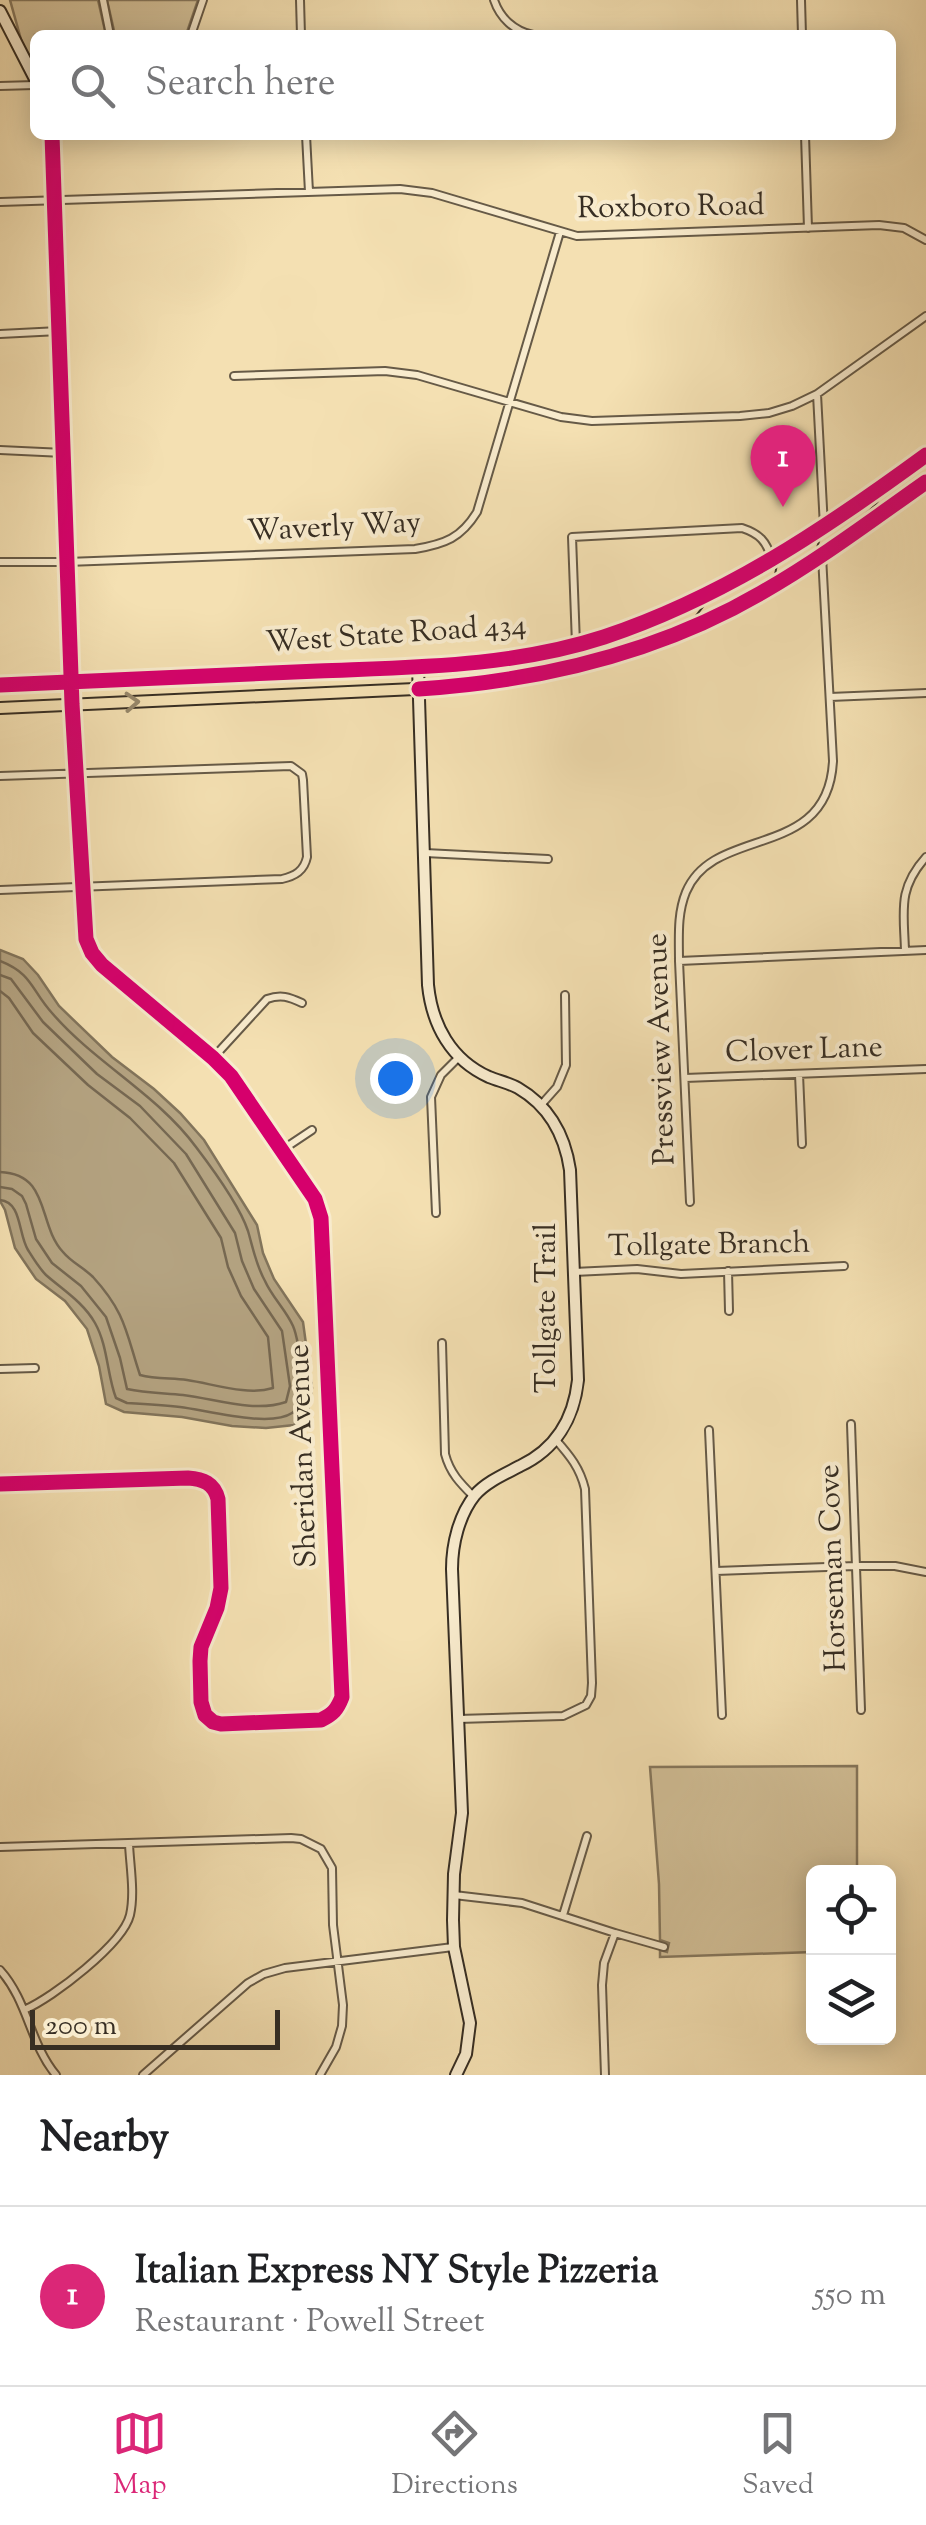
<!DOCTYPE html>
<html lang="en">
<head>
<meta charset="utf-8">
<style>
  body { margin:0; font-family:"Sorts Mill Goudy",serif; background:#f6f6f6; color:#202124 }
  .controls { position:absolute; right:30px; bottom:30px; display:grid; overflow:hidden; border-radius:15px; box-shadow:0 5px 25px #0003 }
  .controls button { width:90px; height:90px; display:grid; place-items:center; padding:0; border:0; border-bottom:2px solid #e0e0e0; background:#fff; color:#202124; font:50px sans-serif }
  .scale { position:absolute; left:30px; bottom:25px; width:250px; box-sizing:border-box; padding-left:10px; border:5px solid #372e23; border-top:0; font-size:28px; line-height:35px; white-space:nowrap; color:#372e23; -webkit-text-stroke:8px #f8ebcd; paint-order:stroke }
  .you { position:absolute; left:395px; top:1078px; width:35px; height:35px; margin:-25px; border:8px solid #fff; border-radius:50%; background:#1a73e8; box-shadow:0 0 0 15px #1a73e833 }
  .badge { display:grid; place-items:center; width:65px; height:65px; border-radius:50%; background:#db2777; color:#fff; font-size:32px; font-weight:700 }
  .pin { position:absolute; translate:-50% -82px; filter:drop-shadow(0 2px 5px #0008) }
  .pin::after { content:''; position:absolute; top:52px; width:35px; height:30px; background:inherit; clip-path:polygon(0 0,100% 0,50% 100%) }
  .list { margin:0; padding:0; list-style:none }
  h2 { display:flex; justify-content:space-between; align-items:center; height:130px; margin:0; padding:0 40px; font-size:42px }
  h2 small { font-size:32px; font-weight:400; color:#757577 }
  .list li { display:grid; grid-template-columns:65px 1fr auto; gap:30px; align-items:center; box-sizing:border-box; height:180px; padding:0 40px; border-top:2px solid #e0e0e0 }
  .list b { display:block; font-size:38px; white-space:nowrap }
  .list p { margin:0; font-size:32px; white-space:nowrap; color:#757577 }
  .list em { font-size:32px; font-style:normal; color:#757577 }
  .icon { flex:none; width:55px; height:55px; fill:none; stroke:currentColor; stroke-width:2; stroke-linecap:round; stroke-linejoin:round }
  .map { position:relative; flex:none; width:926px; height:2075px; overflow:hidden }
  .search { position:absolute; background:#fff; box-shadow:0 5px 25px #0003; left:30px; right:30px; top:30px; height:110px; display:flex; align-items:center; gap:25px; box-sizing:border-box; padding:0 35px; border-radius:15px; color:#757577; font-size:38px }
  .sheet { height:310px; background:#fff }
  nav { display:flex; justify-content:space-around; align-items:center; box-sizing:border-box; height:140px; border-top:2px solid #e0e0e0; background:#fff; font-size:28px; color:#757577 }
  nav a { display:grid; justify-items:center; gap:5px }
  nav .on { color:#db2777 }
  .map>svg:first-child { display:block }
  .green { fill:#d4c29a; stroke:#86785e; stroke-width:2.5 }
  .water { fill:#b4a381; stroke:#82745b; stroke-width:2.5 }
  .lines { fill:none; stroke-linecap:round; stroke-linejoin:round }
  .shore { stroke:#766852; stroke-width:2.5 }
  .street-casing { stroke:#665a47; stroke-width:10 }
  .secondary-casing { stroke:#372e23; stroke-width:14 }
  .primary-casing { stroke:#372e23; stroke-width:14 }
  .street { stroke:#f8ebcd; stroke-width:6 }
  .secondary { stroke:#f8ebcd; stroke-width:10 }
  .primary { stroke:#f4e0b2; stroke-width:10 }
  .cycleway-casing { stroke:#f8ebcd; stroke-width:21 }
  .cycleway { stroke:#d6006c; stroke-width:15 }
  .oneway { stroke:#96876a }
  .labels { text-anchor:middle; dominant-baseline:central; stroke-width:8; stroke-linejoin:round; paint-order:stroke }
  .street-label { font-size:30px; fill:#372e23; stroke:#f8ebcd }
</style>
</head>
<body>
<div class="map">
<svg width="926" height="2075" viewBox="0 0 926 2075">
  <rect width="100%" height="100%" fill="#f4e0b2"/>
  <filter id="stains"><feTurbulence type="fractalNoise" baseFrequency=".002" numOctaves="4"/><feColorMatrix values="0 0 0 0 .2 0 0 0 0 .09 0 0 0 0 .02 0 0 0 .5 -.17"/></filter>
  <radialGradient id="worn" r=".72"><stop offset=".6" stop-color="#630" stop-opacity="0"/><stop offset="1" stop-color="#630" stop-opacity=".3"/></radialGradient>
  <path class="green" d="M10,0h88l8,35h-71v35l-13,-27z
    M107,0h91l-12,35h-71z
    M857,1766v106h-43l-1,80 -153,5v-7l7,2 2,-9 -9,-3 -1,-56 -9,-117z"/>
  <path class="water" d="M0,950l23,9 15,16 21,31 53,51 42,32 26,24 24,27 53,85 6,28 11,26 29,43 9,66 -4,24 -14,13 -28,3 -34,-2 -50,-9 -58,-5 -18,-8 -7,-38 -12,-37 -22,-28 -29,-22 -21,-31 -10,-38 -5,-9z"/>
  <g class="lines">
    <path class="shore" d="M0,961c33,13 31,29 52,52 43,50 105,81 144,134 16,21 44,60 52,84 5,17 8,34 17,50 7,16 21,29 28,45 7,16 15,77 -1,87 -22,15 -86,-3 -112,-6 -17,-2 -35,-3 -53,-4l-11,-5c-9,-23 -8,-52 -21,-75 -12,-21 -32,-33 -49,-48 -7,-7 -13,-17 -18,-25 -10,-16 -6,-48 -28,-50
      M0,975l11,4 32,43 54,52 43,32 46,48 49,79 7,28 12,28 28,42 8,55 -4,16c-32,11 -70,-3 -103,-7 -18,-2 -37,-2 -56,-6l-7,-31 -14,-41 -25,-31 -29,-23 -16,-24 -10,-35 -4,-8 -10,-7 -12,-2
      M0,991l9,7 24,35 55,52 42,33 44,45 47,75 7,29 13,29 27,41 5,51c-26,8 -59,-4 -86,-8 -16,-2 -32,-1 -47,-5 -14,-42 -14,-62 -47,-98 -9,-9 -22,-15 -30,-25 -26,-28 -12,-78 -63,-80"/>
    <g class="street-casing">
      <path id="street" d="M103,0l7,35
        M300,0l1,35
        M494,0c6,18 20,31 39,35
        M801,0l1,35
        M191,35l12,-35
        M0,86l35,-1
        M306,135l3,57
        M805,135l3,93
        M0,202l400,-13 32,4 145,43 302,-11 25,3 22,12
        M0,334l59,-3
        M234,376l151,-5 32,4 144,42 31,4 148,-5 29,-3 23,-7 25,-12 109,-78
        M817,394l7,133
        M0,450l64,3
        M0,562h67l348,-13c30,-5 46,-11 62,-37l83,-280
        M576,644l-4,-107 170,-9c18,6 24,13 30,31
        M830,697l96,-4
        M0,776l291,-10 11,8 1,6 4,77c-3,14 -12,19 -25,22l-282,11
        M425,853l123,6
        M905,951c-1,-39 -8,-62 21,-94
        M679,961l247,-11
        M213,1058l54,-59c14,-5 22,-2 35,4
        M799,1074l3,70
        M685,1078l241,-9
        M541,1105l16,-18 9,-22 -1,-70
        M282,1150l30,-20
        M690,1202l-11,-241c0,-24 -2,-47 7,-69 28,-68 142,-30 147,-131l-11,-205
        M436,1213l-5,-116 10,-22 18,-18
        M728,1271l1,40
        M574,1272l63,-3 44,5 163,-8
        M442,1343l3,111c5,19 15,29 29,43
        M0,1369l35,-1
        M851,1424l10,286
        M709,1430l13,285
        M0,1484l188,-6c15,1 26,5 30,21l3,89 -4,20 -16,39 -1,14 1,41 4,13 8,7 8,2 100,-4c12,-6 16,-10 21,-23l-21,-479 -6,-19 -84,-123 -18,-18 -111,-93 -10,-12 -6,-14 -14,-234
        M716,1571l140,-5h39l31,6
        M458,1719l105,-3 23,-11 5,-9 1,-13 -7,-194c-5,-21 -15,-33 -29,-49
        M0,1847l291,-9 10,1 20,10 11,19 1,57 10,80 -1,21 -6,21 -16,28
        M454,1895l68,8 93,30 49,14
        M563,1915l24,-79
        M0,1970c28,31 30,74 56,105
        M26,2009c26,-11 97,-65 104,-94 5,-22 0,-49 -1,-71
        M143,2075l105,-92 16,-9 21,-6 168,-21
        M605,2075l-3,-90 2,-22 11,-30"/>
    </g>
    <g class="secondary-casing">
      <path id="secondary" d="M0,11l35,68
        M52,135l20,569
        M418,667l10,318c4,40 23,75 61,92 10,4 20,6 29,11 31,18 47,48 52,82l8,210c-4,38 -22,69 -58,86 -15,8 -34,16 -45,29 -16,20 -23,49 -23,74l10,244 -8,61 -1,46 1,27 16,76 -4,31 -10,21"/>
    </g>
    <g class="primary-casing">
      <path id="primary" d="M822,554c3,-29 35,-34 51,-56
        M697,624l11,-14 55,-31 6,-5 3,-15
        M0,685c106,-5 212,-10 318,-14 96,-4 194,-4 286,-34 120,-40 221,-108 322,-182
        M0,708l437,-20c113,-9 224,-38 323,-94 58,-33 111,-74 166,-112"/>
    </g>
    <use href="#street" class="street"/>
    <use href="#secondary" class="secondary"/>
    <use href="#primary" class="primary"/>
    <g class="cycleway-casing">
      <path id="cycleway" d="M0,685c106,-5 212,-10 318,-14 96,-4 194,-4 286,-34 120,-40 221,-108 322,-182
        M419,689c120,-8 237,-35 342,-96 58,-33 111,-73 165,-111
        M0,1484l188,-6c15,1 26,5 30,21l3,89 -4,20 -16,39 -1,14 1,41 4,13 8,7 8,2 100,-4c12,-6 16,-10 21,-23l-21,-479 -6,-19 -84,-123 -18,-18 -111,-93 -10,-12 -6,-14 -14,-235 -20,-569"/>
    </g>
    <use href="#cycleway" class="cycleway"/>
  </g>
  <defs><path id="oneway-chevron" d="M-2-3.5L2.5 0L-2 3.5" fill="none" stroke-width="1.6" stroke-linecap="round" stroke-linejoin="round" transform="scale(2.5)"/></defs>
  <use class="oneway" href="#oneway-chevron" transform="translate(132 702) rotate(-3)"/>
  <g class="labels">
    <g class="street-label">
      <text transform="translate(671 208) rotate(-1)">Roxboro Road</text>
      <text transform="translate(334 528) rotate(-3)">Waverly Way</text>
      <text transform="translate(396 635) rotate(-4)">West State Road 434</text>
      <text transform="translate(662 1049) rotate(-92)">Pressview Avenue</text>
      <text transform="translate(804 1051) rotate(-2)">Clover Lane</text>
      <text transform="translate(709 1246) rotate(-1)">Tollgate Branch</text>
      <text transform="translate(547 1308) rotate(-90)">Tollgate Trail</text>
      <text transform="translate(304 1456) rotate(-92)">Sheridan Avenue</text>
      <text transform="translate(834 1568) rotate(-92)">Horseman Cove</text>
    </g>
  </g>
  <rect width="100%" height="100%" filter="url(#stains)"/>
  <rect width="100%" height="100%" fill="url(#worn)"/>
</svg>
<div class="controls">
<button><svg class="icon" aria-label="locate" viewBox="0 0 24 24"><circle cx="12" cy="12" r="6"/><path d="M12 2v4M12 18v4M2 12h4M18 12h4"/></svg></button>
<button><svg class="icon" aria-label="layers" viewBox="0 0 24 24"><path d="M12 4l9 5-9 5-9-5zM3 14l9 5 9-5"/></svg></button>
</div>
<div class="scale">200 m</div>
<div class="you"></div>
<div class="pin badge" style="left:783px;top:507px">1</div>
<div class="search"><svg class="icon" aria-label="search" viewBox="0 0 24 24"><circle cx="10" cy="10" r="6"/><path d="M15 15l6 6"/></svg>Search here</div>
</div>
<section class="sheet">
<h2>Nearby<small></small></h2>
<ul class="list">
<li><span class="badge">1</span><div><b>Italian Express NY Style Pizzeria</b><p>Restaurant · Powell Street</p></div><em>550 m</em></li>
</ul>
</section>
<nav>
<a class="on"><svg class="icon" aria-label="map" viewBox="0 0 24 24"><path d="M3 6l6-2 6 2 6-2v14l-6 2-6-2-6 2zM9 4v14M15 6v14"/></svg>Map</a>
<a><svg class="icon" aria-label="directions" viewBox="0 0 24 24"><path d="M12 3l9 9-9 9-9-9zM9 14v-3h6M13 9l2 2-2 2"/></svg>Directions</a>
<a><svg class="icon" aria-label="saved" viewBox="0 0 24 24"><path d="M7 4h10v16l-5-4-5 4z"/></svg>Saved</a>
</nav>
</body>
</html>
